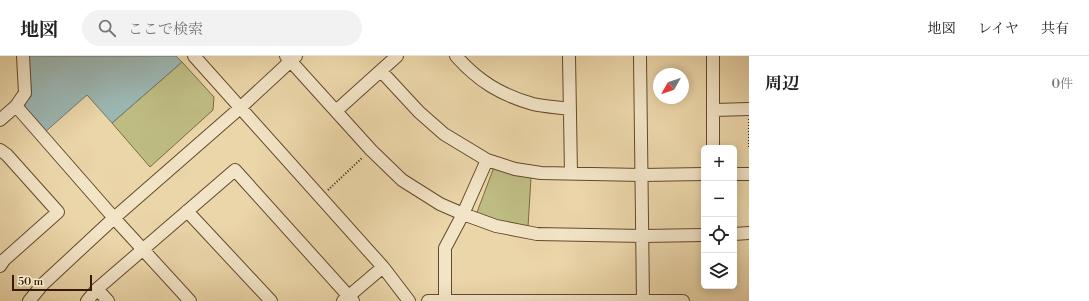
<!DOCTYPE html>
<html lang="ja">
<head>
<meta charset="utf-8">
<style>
  body { margin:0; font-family:"Libre Bodoni","Noto Serif JP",serif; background:#f2f2f2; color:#222 }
  .controls { position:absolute; right:12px; bottom:12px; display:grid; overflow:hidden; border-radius:6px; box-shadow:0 2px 10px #0003 }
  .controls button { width:36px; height:36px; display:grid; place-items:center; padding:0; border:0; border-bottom:1px solid #e0e0e0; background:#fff; color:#222; font:20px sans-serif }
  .compass { position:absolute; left:653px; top:12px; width:36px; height:36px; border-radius:50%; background:#fff; box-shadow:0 2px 10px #0003; rotate:230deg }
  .scale { position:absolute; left:12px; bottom:10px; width:80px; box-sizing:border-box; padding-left:4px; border:2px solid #371a01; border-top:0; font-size:11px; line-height:14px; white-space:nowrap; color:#371a01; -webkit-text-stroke:3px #f2e4c7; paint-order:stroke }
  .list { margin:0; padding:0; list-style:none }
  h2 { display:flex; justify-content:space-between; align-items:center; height:52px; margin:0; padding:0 16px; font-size:17px }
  h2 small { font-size:13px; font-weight:400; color:#767676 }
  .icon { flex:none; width:22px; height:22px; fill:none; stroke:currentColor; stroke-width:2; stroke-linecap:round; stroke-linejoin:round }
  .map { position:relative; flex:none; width:749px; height:245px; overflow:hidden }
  header { display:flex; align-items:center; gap:24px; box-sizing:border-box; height:56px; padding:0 20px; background:#fff; border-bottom:1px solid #e0e0e0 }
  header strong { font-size:19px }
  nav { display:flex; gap:22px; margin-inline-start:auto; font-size:14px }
  .search { width:280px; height:36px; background:#f2f2f2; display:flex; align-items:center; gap:10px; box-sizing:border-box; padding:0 14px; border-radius:22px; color:#767676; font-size:15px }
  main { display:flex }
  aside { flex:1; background:#fff }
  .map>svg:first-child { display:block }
  .green { fill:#bebc83; stroke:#7a6b42 }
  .water { fill:#9cb7b3; stroke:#74786c }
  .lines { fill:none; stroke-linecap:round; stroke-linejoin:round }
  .minor-casing { stroke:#64492b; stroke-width:14 }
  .path { stroke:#371a01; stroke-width:2; stroke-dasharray:1 2; stroke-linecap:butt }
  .minor { stroke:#f2e4c7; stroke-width:12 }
</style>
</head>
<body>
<header>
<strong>地図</strong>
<div class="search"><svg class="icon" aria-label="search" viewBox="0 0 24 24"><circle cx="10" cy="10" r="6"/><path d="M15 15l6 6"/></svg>ここで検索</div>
<nav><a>地図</a><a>レイヤ</a><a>共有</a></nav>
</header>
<main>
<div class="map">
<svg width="749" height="245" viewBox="0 0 749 245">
  <rect width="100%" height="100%" fill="#ebd6a9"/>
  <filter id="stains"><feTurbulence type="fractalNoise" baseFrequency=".005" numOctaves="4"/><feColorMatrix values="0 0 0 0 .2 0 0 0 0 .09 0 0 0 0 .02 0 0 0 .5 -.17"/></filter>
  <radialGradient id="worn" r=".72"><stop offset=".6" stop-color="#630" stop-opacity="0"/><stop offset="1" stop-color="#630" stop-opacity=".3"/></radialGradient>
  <path class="green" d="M182,6l32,35 -1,13 -63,57 -38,-44z
    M494,111l37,10 -3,50 -18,-3 -34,-9z"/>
  <path class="water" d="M29,0h147l6,6 -70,61 -25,-28 -42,37 -20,-23v-7l6,-5z"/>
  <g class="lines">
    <g class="minor-casing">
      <path id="minor" d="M194,0l189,211 26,34
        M286,0l85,94 31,30 38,24 23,10 33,12 41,8 106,2 61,-1
        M456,0c22,25 45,39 77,48 12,3 25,3 37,5
        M569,0l2,118
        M640,0l3,245
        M381,15l38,41 25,22 43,26 28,9 26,4 101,2 62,-1
        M16,50l98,112 76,83
        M714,54l35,-1
        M336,55l61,-55
        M0,64l16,-14 9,-13 -2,-37
        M713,92v-92
        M0,94l7,5 51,57 -54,48 -4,6
        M734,118h15
        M187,155l84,90
        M734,178l15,-1
        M97,233l11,12
        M445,244v-52l18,-34 24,-54
        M29,245l14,-17 71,-66 126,-110 56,-52
        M87,245l10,-12 138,-119 118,131
        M343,245l40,-34
        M428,245h255"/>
    </g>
    <path class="path" d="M749,63v29
      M328,134l35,-33"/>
    <use href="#minor" class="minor"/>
  </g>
  <rect width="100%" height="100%" filter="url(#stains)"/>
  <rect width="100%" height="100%" fill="url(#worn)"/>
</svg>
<div class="controls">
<button>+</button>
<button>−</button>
<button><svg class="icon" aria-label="locate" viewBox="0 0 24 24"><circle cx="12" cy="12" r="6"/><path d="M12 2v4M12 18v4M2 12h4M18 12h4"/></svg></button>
<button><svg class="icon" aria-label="layers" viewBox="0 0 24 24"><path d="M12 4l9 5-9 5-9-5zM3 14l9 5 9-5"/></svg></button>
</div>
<svg class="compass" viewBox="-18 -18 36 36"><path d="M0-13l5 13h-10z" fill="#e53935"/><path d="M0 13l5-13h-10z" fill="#767676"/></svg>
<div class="scale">50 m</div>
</div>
<aside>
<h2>周辺<small>0件</small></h2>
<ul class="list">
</ul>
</aside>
</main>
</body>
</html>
